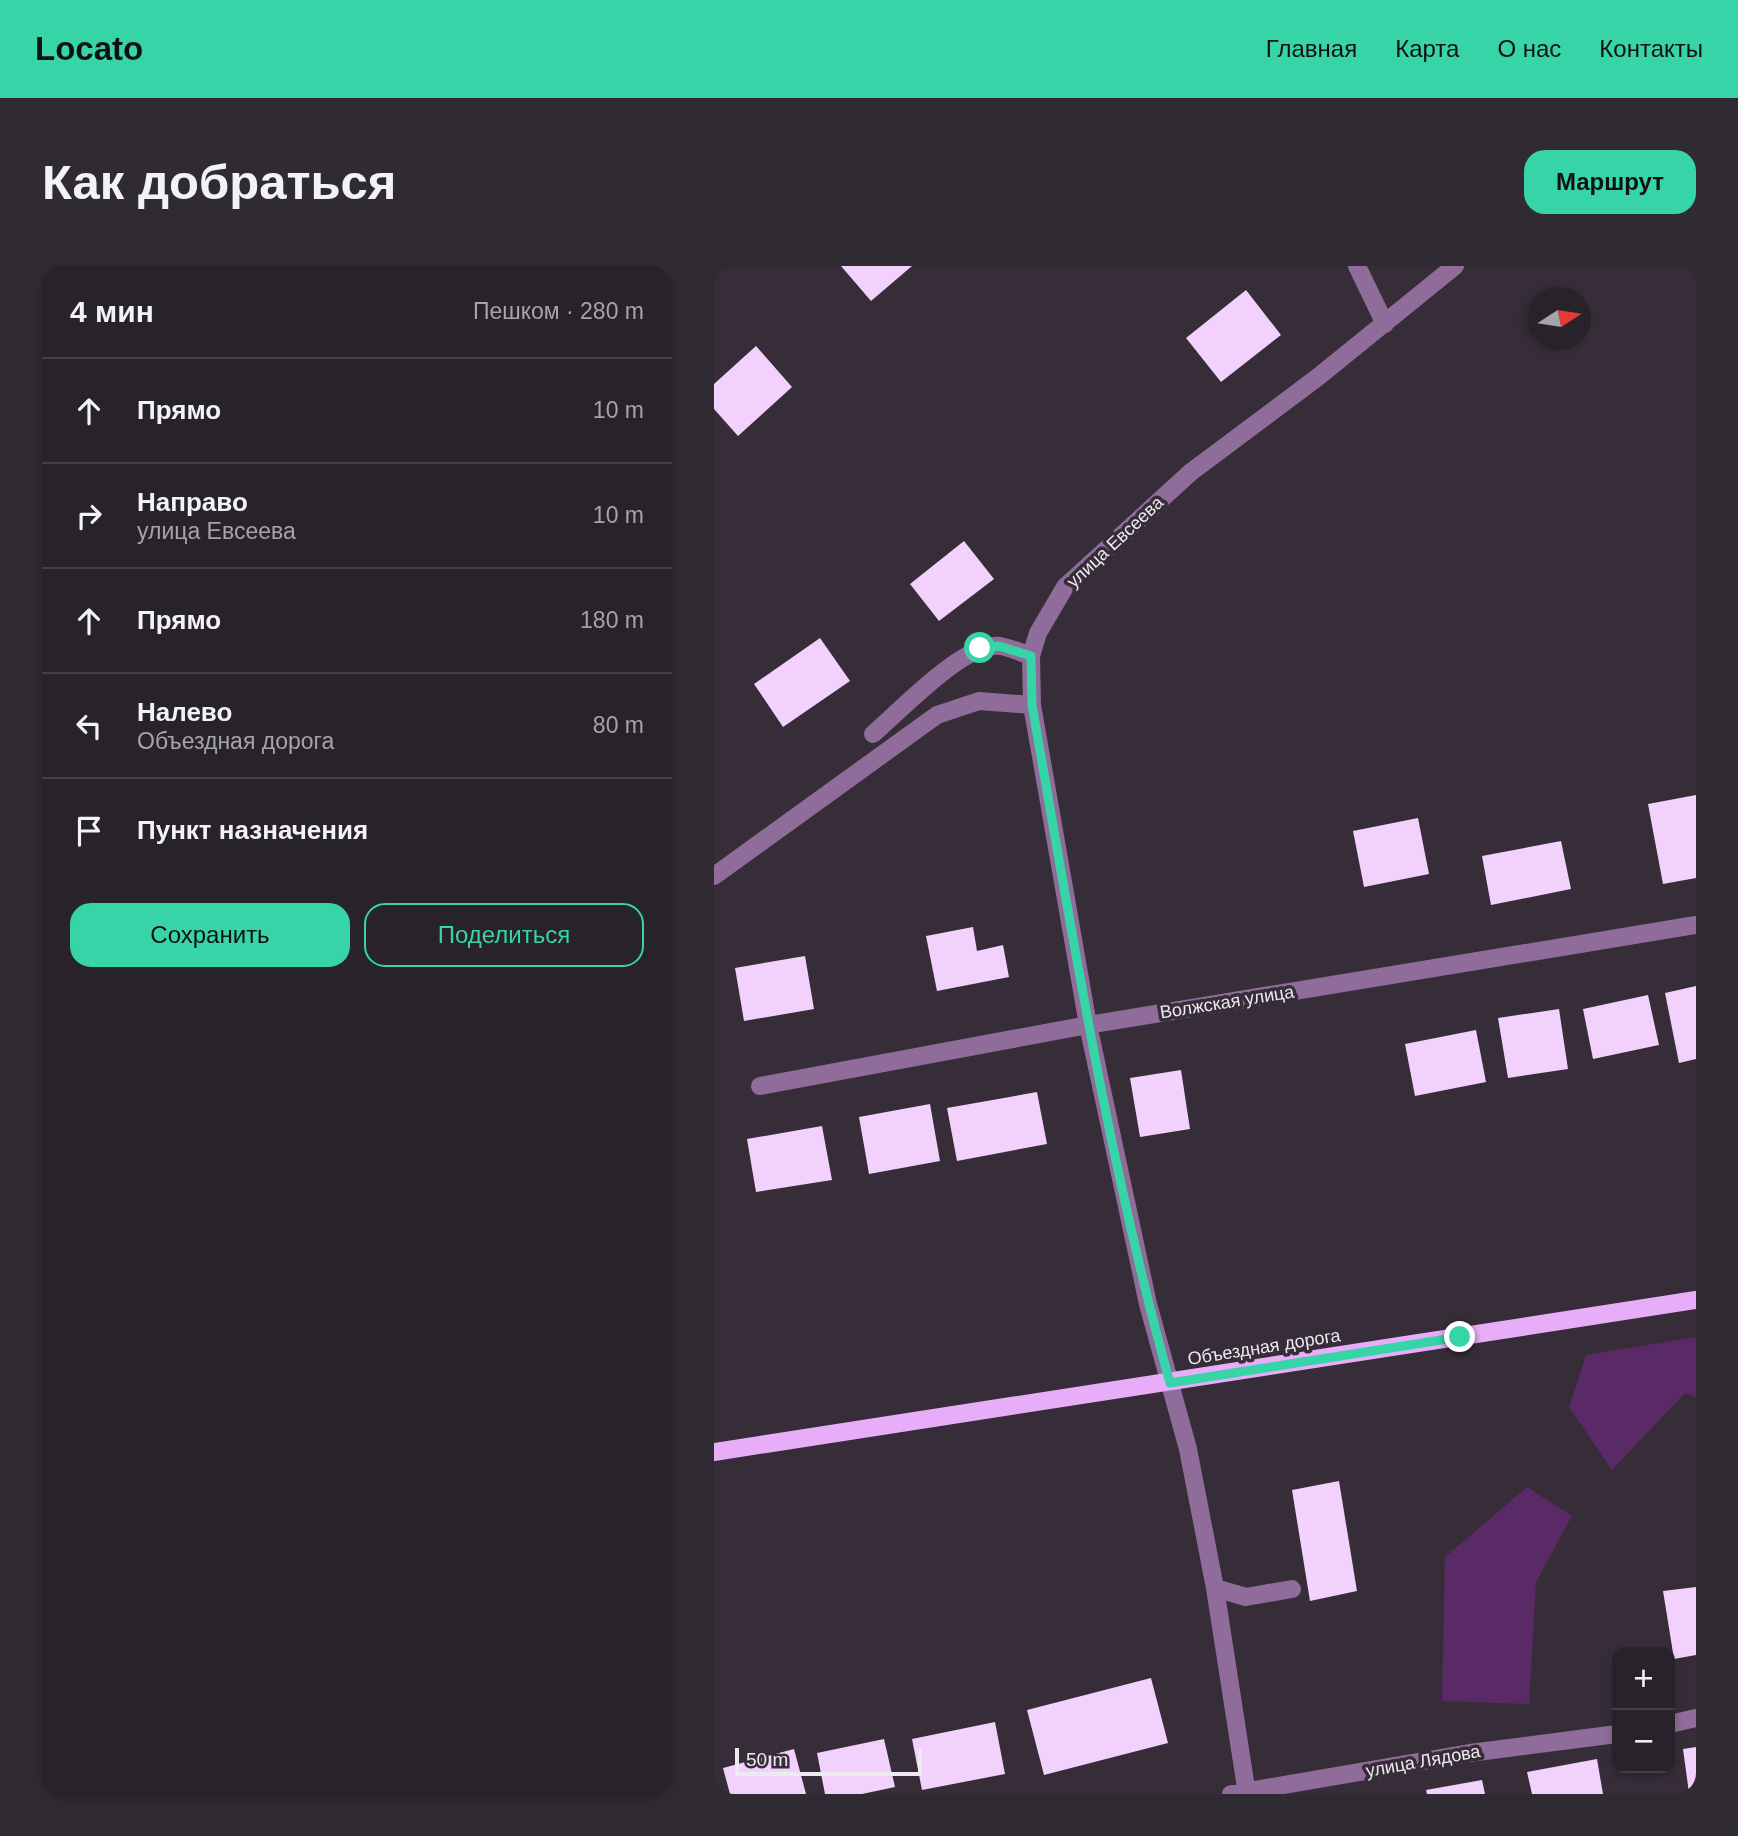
<!DOCTYPE html>
<html lang="ru">
<head>
<meta charset="utf-8">
<style>
  body { margin:0; font-family:Helvetica,sans-serif; background:#302a32; color:#f1f3f6 }
  .controls { position:absolute; right:21px; bottom:21px; display:grid; overflow:hidden; border-radius:14px; box-shadow:0 4px 10px #0003 }
  .controls button { width:63px; height:63px; display:grid; place-items:center; padding:0; border:0; border-bottom:2px solid #443f47; background:#28222a; color:#f1f3f6; font:35px sans-serif }
  .compass { position:absolute; left:814px; top:21px; width:63px; height:63px; border-radius:50%; background:#28222a; box-shadow:0 4px 10px #0003; rotate:78deg }
  .scale { position:absolute; left:21px; bottom:18px; width:187px; box-sizing:border-box; padding-left:7px; border:4px solid #efe9f1; border-top:0; font-size:19px; line-height:24px; white-space:nowrap; color:#efe9f1; -webkit-text-stroke:5px #362d38; paint-order:stroke }
  .stop { position:absolute; width:21px; height:21px; margin:-16px; border:5px solid #36d4a7; border-radius:50%; background:#fff }
  .stop.end { background:#36d4a7; border-color:#fff; box-shadow:0 2px 7px #0008 }
  .list { margin:0; padding:0; list-style:none }
  h2 { display:flex; justify-content:space-between; align-items:center; height:91px; margin:0; padding:0 28px; font-size:30px }
  h2 small { font-size:23px; font-weight:400; color:#a5a4a8 }
  .list li { display:grid; grid-template-columns:46px 1fr auto; gap:21px; align-items:center; box-sizing:border-box; height:105px; padding:0 28px; border-top:2px solid #443f47 }
  .list b { display:block; font-size:26px; white-space:nowrap }
  .list p { margin:0; font-size:23px; white-space:nowrap; color:#a5a4a8 }
  .list em { font-size:23px; font-style:normal; color:#a5a4a8 }
  .actions { display:flex; gap:14px; padding:21px 28px }
  .actions a { flex:1; padding:16px 0; border:2px solid #36d4a7; border-radius:21px; text-align:center; font-size:24px; color:#36d4a7 }
  .actions .main { background:#36d4a7; color:#111 }
  .icon { flex:none; width:38px; height:38px; fill:none; stroke:currentColor; stroke-width:2; stroke-linecap:round; stroke-linejoin:round }
  .map { position:relative; flex:none; width:982px; height:1528px; overflow:hidden; border-radius:21px }
  header { display:flex; align-items:center; gap:42px; box-sizing:border-box; height:98px; padding:0 35px; background:#36d4a7; color:#111 }
  header strong { font-size:33px }
  nav { display:flex; gap:38px; margin-inline-start:auto; font-size:24px }
  .intro { display:flex; align-items:center; justify-content:space-between; box-sizing:border-box; height:168px; padding:0 42px }
  h1 { margin:0; font-size:49px }
  .button { padding:18px 32px; border-radius:21px; background:#36d4a7; color:#111; font-size:24px; font-weight:700 }
  main { display:flex; gap:42px; padding:0 42px }
  aside { flex:1; background:#28222a; border-radius:21px; box-shadow:0 4px 10px #0003 }
  .map>svg:first-child { display:block }
  .green { fill:#5a2a67 }
  .building { fill:#f3d1fd }
  .lines { fill:none; stroke-linecap:round; stroke-linejoin:round }
  .minor { stroke:#906c9a; stroke-width:18 }
  .major { stroke:#e8adf9; stroke-width:18 }
  .route { stroke:#36d4a7; stroke-width:9 }
  .labels { text-anchor:middle; dominant-baseline:central; stroke-width:7; stroke-linejoin:round; paint-order:stroke }
  .street-label { font-size:18px; fill:#efe9f1; stroke:#362d38 }
</style>
</head>
<body>
<header>
<strong>Locato</strong>
<nav><a>Главная</a><a>Карта</a><a>О нас</a><a>Контакты</a></nav>
</header>
<div class="intro"><h1>Как добраться</h1><a class="button">Маршрут</a></div>
<main>
<aside>
<h2>4 мин<small>Пешком · 280 m</small></h2>
<ul class="list">
<li><svg class="icon" aria-label="ahead" viewBox="0 0 24 24"><path d="M12 20V5M6 11l6-6 6 6"/></svg><div><b>Прямо</b></div><em>10 m</em></li>
<li><svg class="icon" aria-label="right" viewBox="0 0 24 24"><path d="M7 20v-9h11M14 6l5 5-5 5"/></svg><div><b>Направо</b><p>улица Евсеева</p></div><em>10 m</em></li>
<li><svg class="icon" aria-label="ahead" viewBox="0 0 24 24"><path d="M12 20V5M6 11l6-6 6 6"/></svg><div><b>Прямо</b></div><em>180 m</em></li>
<li><svg class="icon" aria-label="left" viewBox="0 0 24 24"><path d="M17 20v-9H6M10 6l-5 5 5 5"/></svg><div><b>Налево</b><p>Объездная дорога</p></div><em>80 m</em></li>
<li><svg class="icon" aria-label="arrive" viewBox="0 0 24 24"><path d="M6 21V4h12l-3 4 3 4H6"/></svg><div><b>Пункт назначения</b></div></li>
</ul>
<div class="actions"><a class="main">Сохранить</a><a>Поделиться</a></div>
</aside>
<div class="map">
<svg width="982" height="1528" viewBox="0 0 982 1528">
  <rect width="100%" height="100%" fill="#362d38"/>
  <path class="green" d="M982,1071v60l-11,-4 -73,77 -43,-63 17,-52z
    M813,1221l45,29 -36,66 -7,122 -87,-3 3,-144z"/>
  <path class="building" d="M127,0h71l-41,35z
    M532,24l35,45 -60,47 -35,-44z
    M42,80l36,41 -54,49 -24,-27v-25z
    M250,275l30,38 -55,42 -29,-37z
    M106,372l30,43 -67,46 -29,-43z
    M982,529v83l-33,6 -15,-80z
    M704,552l11,56 -65,13 -11,-56z
    M847,575l10,48 -80,16 -9,-49z
    M259,661l4,24 26,-6 6,32 -72,14 -11,-55z
    M91,690l9,53 -70,12 -9,-53z
    M982,720v73l-17,4 -14,-70z
    M934,729l11,50 -66,14 -10,-50z
    M845,743l9,60 -60,9 -10,-60z
    M762,764l10,52 -71,14 -10,-52z
    M467,804l9,59 -50,8 -10,-59z
    M323,826l10,52 -90,17 -10,-53z
    M216,838l10,57 -71,13 -10,-57z
    M108,860l10,54 -76,12 -9,-53z
    M625,1215l18,110 -47,10 -18,-111z
    M982,1321v68l-22,4 -11,-68z
    M437,1412l17,65 -124,32 -17,-65z
    M281,1456l10,52 -83,16 -10,-51z
    M170,1473l11,48 -33,7h-37l-8,-41z
    M982,1481v45l-7,1 -6,-44z
    M80,1483l12,45h-76l-7,-26z
    M883,1493l6,35h-71l-5,-22z
    M768,1514l3,14h-58l-1,-4z"/>
  <g class="lines">
    <path class="minor" d="M643,0l28,58
      M318,439l56,320 60,279 40,145 27,139 32,206
      M159,468c27,-23 92,-93 127,-88 11,2 22,7 31,10
      M0,610l223,-161 42,-14 53,4 -1,-49 7,-23 27,-46 126,-115 127,-95 137,-111
      M46,820l328,-61 608,-100
      M501,1322l31,9 46,-8
      M956,1458l26,-6
      M517,1528l239,-41 147,-19"/>
    <path class="major" d="M0,1186l982,-152"/>
  </g>
  <g class="lines">
    <path class="route" d="M266,382l19,-2 32,10 1,49c40,227 76,456 138,678l290,-46"/>
  </g>
  <g class="labels">
    <g class="street-label">
      <text transform="translate(401 276) rotate(-43)">улица Евсеева</text>
      <text transform="translate(513 736) rotate(-9)">Волжская улица</text>
      <text transform="translate(550 1081) rotate(-9)">Объездная дорога</text>
      <text transform="translate(709 1495) rotate(-10)">улица Лядова</text>
    </g>
  </g>
</svg>
<div class="controls">
<button>+</button>
<button>−</button>
</div>
<svg class="compass" viewBox="-18 -18 36 36"><path d="M0-13l5 13h-10z" fill="#e53935"/><path d="M0 13l5-13h-10z" fill="#a5a4a8"/></svg>
<div class="scale">50 m</div>
<div class="stop" style="left:266px;top:382px"></div>
<div class="stop end" style="left:746px;top:1071px"></div>
</div>
</main>
</body>
</html>
